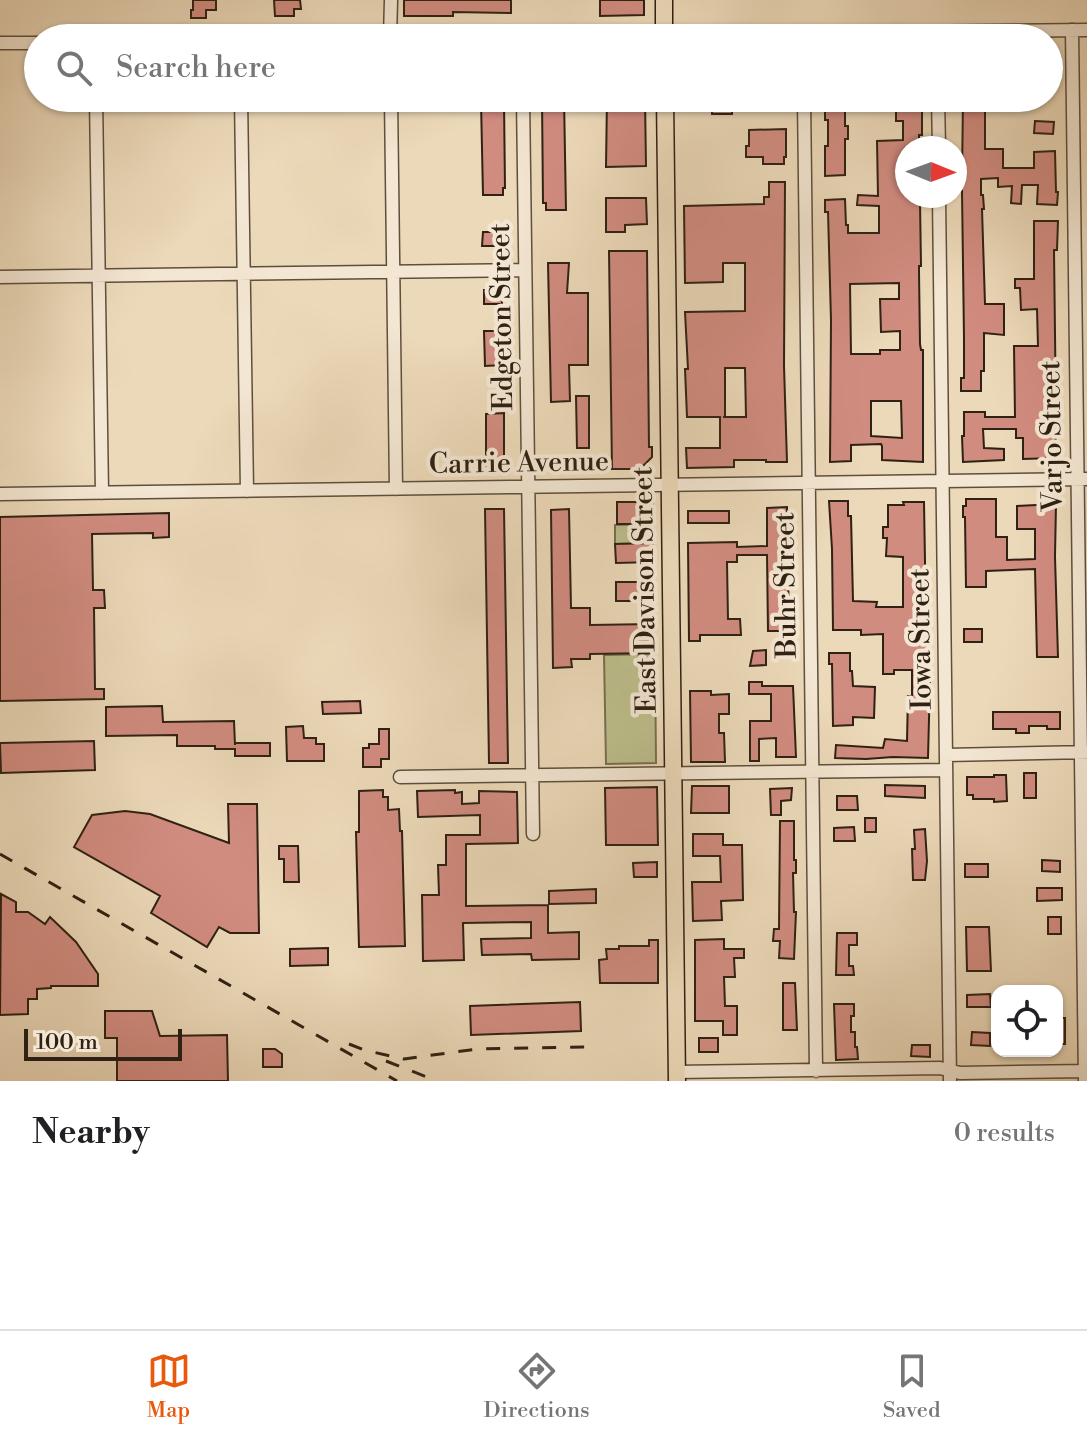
<!DOCTYPE html>
<html lang="en">
<head>
<meta charset="utf-8">
<style>
  body { margin:0; font-family:"Libre Bodoni",serif; background:#f6f6f6; color:#202124 }
  .controls { position:absolute; right:24px; bottom:24px; display:grid; overflow:hidden; border-radius:16px; box-shadow:0 2px 6px #0004 }
  .controls button { width:72px; height:72px; display:grid; place-items:center; padding:0; border:0; border-bottom:2px solid #e0e0e0; background:#fff; color:#202124; font:40px sans-serif }
  .compass { position:absolute; left:895px; top:136px; width:72px; height:72px; border-radius:50%; background:#fff; box-shadow:0 2px 6px #0004; rotate:91deg }
  .scale { position:absolute; left:24px; bottom:20px; width:158px; box-sizing:border-box; padding-left:8px; border:4px solid #2f2113; border-top:0; font-size:22px; line-height:28px; white-space:nowrap; color:#2f2113; -webkit-text-stroke:6px #f3e6d2; paint-order:stroke }
  .list { margin:0; padding:0; list-style:none }
  h2 { display:flex; justify-content:space-between; align-items:center; height:104px; margin:0; padding:0 32px; font-size:34px }
  h2 small { font-size:26px; font-weight:400; color:#757577 }
  .icon { flex:none; width:44px; height:44px; fill:none; stroke:currentColor; stroke-width:2; stroke-linecap:round; stroke-linejoin:round }
  .map { position:relative; flex:none; width:1087px; height:1081px; overflow:hidden }
  .search { position:absolute; background:#fff; box-shadow:0 2px 6px #0004; left:24px; right:24px; top:24px; height:88px; display:flex; align-items:center; gap:20px; box-sizing:border-box; padding:0 28px; border-radius:44px; color:#757577; font-size:30px }
  .sheet { height:248px; background:#fff }
  nav { display:flex; justify-content:space-around; align-items:center; box-sizing:border-box; height:112px; border-top:2px solid #e0e0e0; background:#fff; font-size:22px; color:#757577 }
  nav a { display:grid; justify-items:center; gap:4px }
  nav .on { color:#ea580c }
  .map>svg:first-child { display:block }
  .green { fill:#bcbe8c; stroke:#767050; stroke-width:2 }
  .building { fill:#d18c80; stroke:#2f2113; stroke-width:2; fill-rule:evenodd }
  .lines { fill:none; stroke-linecap:round; stroke-linejoin:round }
  .minor-casing { stroke:#5e4f3c; stroke-width:15 }
  .major-casing { stroke:#2f2113; stroke-width:19 }
  .minor { stroke:#f3e6d2; stroke-width:12 }
  .major { stroke:#ecd9b9; stroke-width:16 }
  .rail { stroke:#2f2113; stroke-width:3; stroke-dasharray:14 14; stroke-linecap:butt }
  .labels { text-anchor:middle; dominant-baseline:central; stroke-width:8; stroke-linejoin:round; paint-order:stroke }
  .street-label { font-size:28px; fill:#2f2113; stroke:#f3e6d2 }
</style>
</head>
<body>
<div class="map">
<svg width="1087" height="1081" viewBox="0 0 1087 1081">
  <rect width="100%" height="100%" fill="#ecd9b9"/>
  <filter id="stains"><feTurbulence type="fractalNoise" baseFrequency=".0025" numOctaves="4"/><feColorMatrix values="0 0 0 0 .2 0 0 0 0 .09 0 0 0 0 .02 0 0 0 .5 -.17"/></filter>
  <radialGradient id="worn" r=".72"><stop offset=".6" stop-color="#630" stop-opacity="0"/><stop offset="1" stop-color="#630" stop-opacity=".3"/></radialGradient>
  <path class="green" d="M653,524v19l-38,1v-19z
    M655,654l1,109 -50,1 -2,-109z"/>
  <path class="building" d="M193,0h23v10h-10v8h-15v-8h2z
    M274,0h26l1,9h-7v7h-19z
    M404,0h107v13l-58,-1v4h-49z
    M600,0h44v15l-44,1z
    M564,98l2,112h-20v-7h-3l-1,-104z
    M607,98h38l1,68 -40,1z
    M689,98h43v16h-20v-5l-23,1z
    M825,98h43v8h-23v20h3v13h-3v36l-20,1v-30h3v-26h-3z
    M963,99h22v50h18v19h31v-16l21,-1 1,41h2l-1,13 -20,-1 1,-19h-16l-1,19 -10,-1 1,-17 -14,1v-9l-17,1v16h2l1,14h-2l3,95h19v31l-20,-2v38h-3v20h-20v-13h3v-40l-2,-147h-2v-13h2z
    M504,101l1,87h-2v7h-20l-2,-93z
    M896,108h26v27h-3v13h-12v48h11v6h2l1,64h-2v6l1,72 1,6h2v112l-41,-2v-14l-1,-2 -30,1v16l-21,1 1,-142 -3,-108h-3v-12l20,-1 1,26h2v8h31v-27l-22,-1 1,-10 20,1 -1,-55 26,-1v-19h-7zM899,283v16h-19l1,33 19,-1v19h-20v4h-29l-1,-70zM871,401h30l1,37 -31,-2z
    M1035,121l19,1 -1,12 -19,-1z
    M786,129v28h-2v7h-21v-7h-17v-11h3v-16z
    M769,182h16l-1,184 3,96h-21v-2h-32v7l-47,1 -1,-20h34v-31h-33l-2,-48h3l-3,-57 60,-1v-48h-22v19l-38,1 -1,-77 80,-2v-7h5zM725,368h20l1,49h-23h2z
    M606,198h40l1,26 -22,1v7h-19z
    M1034,221h24l-1,29h-3l2,167 -1,41 -32,1v-21h-7v-9h-33l1,19 20,1v11l-41,2 -1,-26h2v-24h21v5h30l-1,-71h24l-1,-37 -16,1 -1,-22h-5v-9h19z
    M483,232h19v14h-20z
    M609,251h38l2,196h3v10l-8,8 -8,4h-24z
    M548,263h21l-2,30h21v72h-19l1,36 -19,1z
    M484,290h18v14h-18z
    M484,331h18l1,34 -18,1z
    M576,396h13v52h-12z
    M504,413v53h-18v-52z
    M966,499h30v38h11v23l28,-1v-30h-18v-23l39,-2 -1,53 3,100h-21l-2,-88 -49,2v16h-20l-1,-70h-2v-11h3z
    M829,501h19v15h3l2,85 24,1 -1,5h27v-50l-17,-1 1,-18h-4v-11h5v-22h16l-1,-3h21l3,178h3l-2,78 -35,-1 -27,2 -31,-1 1,-13 47,3 2,-9 22,2 1,-45h4v-26h-18v4h-11v-40l-22,1v-5h-28l-1,-81z
    M617,502h36v22h-36z
    M787,507l2,124h-21l-1,-76h-30v7h-10l1,57h12l1,16h-41v6h-11l-1,-98 49,-1v5l30,-1v-38z
    M485,509h19l4,254h-19z
    M569,509l2,99h19v17l63,-1 1,29 -64,1v5h-19l1,8 -19,1 -2,-158z
    M688,511h41v12h-41z
    M169,513v24l-16,1v-5l-61,1 1,56h11l1,18h-11l1,81h9v10l-104,2v-184z
    M653,543l1,19 -38,1 -1,-19z
    M616,582h38v19h-38z
    M964,629h18v13h-18z
    M766,650v15l-16,1 3,-15z
    M829,653h21v18h2l1,15 22,1 -1,31 -21,-1v8l-20,1 -1,-62h-3z
    M749,682h13v4h31l3,71h-20v-19l-17,1v22h-9v-40h21v-27h-22z
    M690,691h21v4l18,-1v20h-10v19h5l1,29h-34z
    M360,701l1,12 -38,1 -1,-12z
    M162,706l1,16 71,-1 1,24v-2h35v13h-35v-7h-20v-3h-38v-11l-71,1v-29z
    M993,712h67v17h-13v-3h-18v7h-13v-4h-23z
    M303,726l1,12h12v6h8v17h-37l-1,-34z
    M379,729h10v30h-8v8h-18v-19h6v-4h10z
    M94,741l1,29 -94,3 -1,-30z
    M1024,773h12v25h-12z
    M994,775h12l1,26 -13,1v-3h-21v-4h-6v-18h27z
    M885,785l40,1v12l-40,-2z
    M692,786h37v27h-38z
    M657,787l1,58h-52l-1,-57z
    M792,788l-1,12 -10,1v14h-10l-1,-26z
    M383,790v7h5v13l11,-1 1,22h2l3,115 -46,1 -3,-115h3v-41z
    M455,790v3l7,-1v12l17,-1v-12l38,1 1,51 -52,1v62l82,-1v28l31,-1v27l-47,1 -1,-6 -49,1 -1,-16 50,-1v-16l-68,1 1,37 -41,1 -1,-66h17l-1,-30h8v-30h34v-20l-62,2 -1,-26z
    M837,796h20l1,14h-21z
    M228,804h29l2,129h-29l-11,-6 -12,20 -56,-34 9,-17 -86,-49 18,-32 33,-4 25,3 79,29z
    M865,818h11v14h-11z
    M780,821h14v39h2v13h-3l1,39h2l-2,47 -15,-1 1,-17h-7l1,-12h5z
    M854,827l1,14h-21v-13z
    M925,829l2,32 -2,19h-12l-1,-31h3l-1,-19z
    M693,834h30v11h19l1,55 -22,1 1,19 -29,1 -1,-39h29l-1,-26h-27z
    M279,846h19l1,36h-15v-23h-5z
    M1042,860l18,1v11l-18,-1z
    M657,862v15h-23l-1,-14z
    M965,864h23v13h-23z
    M1037,888h25v12l-25,1z
    M596,889v14l-47,1v-13z
    M1,894l15,8v10h12l17,12 5,-7 26,25 22,32v12h-47v2l-14,1v10h-9v15l-28,1z
    M1048,917h13v17h-13z
    M966,927h23l2,44h-24z
    M837,933h20v12h-8v21h4l1,9h-18z
    M724,939v10h20v9h-10l1,19h-11l1,29h12v29h-14v-14h-28v-81z
    M649,940h9v43h-58l-1,-23 8,-1 -1,-10h13v-3h30z
    M328,948v17l-38,1v-17z
    M783,983h12l2,47h-14z
    M990,994l1,13h-24v-12z
    M580,1002l1,29 -110,4 -1,-29z
    M834,1004h20v12h-3v16h4v15h2l1,12 -22,1z
    M105,1011h47l8,25 67,-1 1,46h-111v-43h-12z
    M1057,1018h8v26h-8z
    M972,1032l18,1v13l-19,-1z
    M699,1038h19v14h-19z
    M912,1045h18v12l-19,-1z
    M263,1049h12l7,5v13h-19z"/>
  <g class="lines">
    <g class="minor-casing">
      <path id="minor" d="M1072,30l13,1051
        M369,38l718,-8
        M390,38l1,-38
        M0,43h38
        M96,98l6,395
        M241,98l6,393
        M391,98l5,391
        M523,98l10,736
        M804,98l12,973
        M938,98l1,50
        M939,196l11,885
        M0,277l525,-7
        M0,494l1087,-15
        M946,755l141,-3
        M400,777l546,-7
        M676,1072l264,-4 20,5 127,-2"/>
    </g>
    <g class="major-casing">
      <path id="major" d="M664,0v38
        M665,98l12,983"/>
    </g>
    <use href="#minor" class="minor"/>
    <use href="#major" class="major"/>
    <path class="rail" d="M0,854l397,227
      M349,1044l15,6 40,9 73,-10 109,-2
      M386,1061l51,20"/>
  </g>
  <g class="labels">
    <g class="street-label">
      <text transform="translate(502 317) rotate(-91)">Edgeton Street</text>
      <text transform="translate(1052 436) rotate(-91)">Varjo Street</text>
      <text transform="translate(519 463) rotate(-1)">Carrie Avenue</text>
      <text transform="translate(786 585) rotate(-91)">Buhr Street</text>
      <text transform="translate(645 590) rotate(-91)">East Davison Street</text>
      <text transform="translate(921 639) rotate(-91)">Iowa Street</text>
    </g>
  </g>
  <rect width="100%" height="100%" filter="url(#stains)"/>
  <rect width="100%" height="100%" fill="url(#worn)"/>
</svg>
<div class="controls">
<button><svg class="icon" aria-label="locate" viewBox="0 0 24 24"><circle cx="12" cy="12" r="6"/><path d="M12 2v4M12 18v4M2 12h4M18 12h4"/></svg></button>
</div>
<svg class="compass" viewBox="-18 -18 36 36"><path d="M0-13l5 13h-10z" fill="#e53935"/><path d="M0 13l5-13h-10z" fill="#757577"/></svg>
<div class="scale">100 m</div>
<div class="search"><svg class="icon" aria-label="search" viewBox="0 0 24 24"><circle cx="10" cy="10" r="6"/><path d="M15 15l6 6"/></svg>Search here</div>
</div>
<section class="sheet">
<h2>Nearby<small>0 results</small></h2>
<ul class="list">
</ul>
</section>
<nav>
<a class="on"><svg class="icon" aria-label="map" viewBox="0 0 24 24"><path d="M3 6l6-2 6 2 6-2v14l-6 2-6-2-6 2zM9 4v14M15 6v14"/></svg>Map</a>
<a><svg class="icon" aria-label="directions" viewBox="0 0 24 24"><path d="M12 3l9 9-9 9-9-9zM9 14v-3h6M13 9l2 2-2 2"/></svg>Directions</a>
<a><svg class="icon" aria-label="saved" viewBox="0 0 24 24"><path d="M7 4h10v16l-5-4-5 4z"/></svg>Saved</a>
</nav>
</body>
</html>
